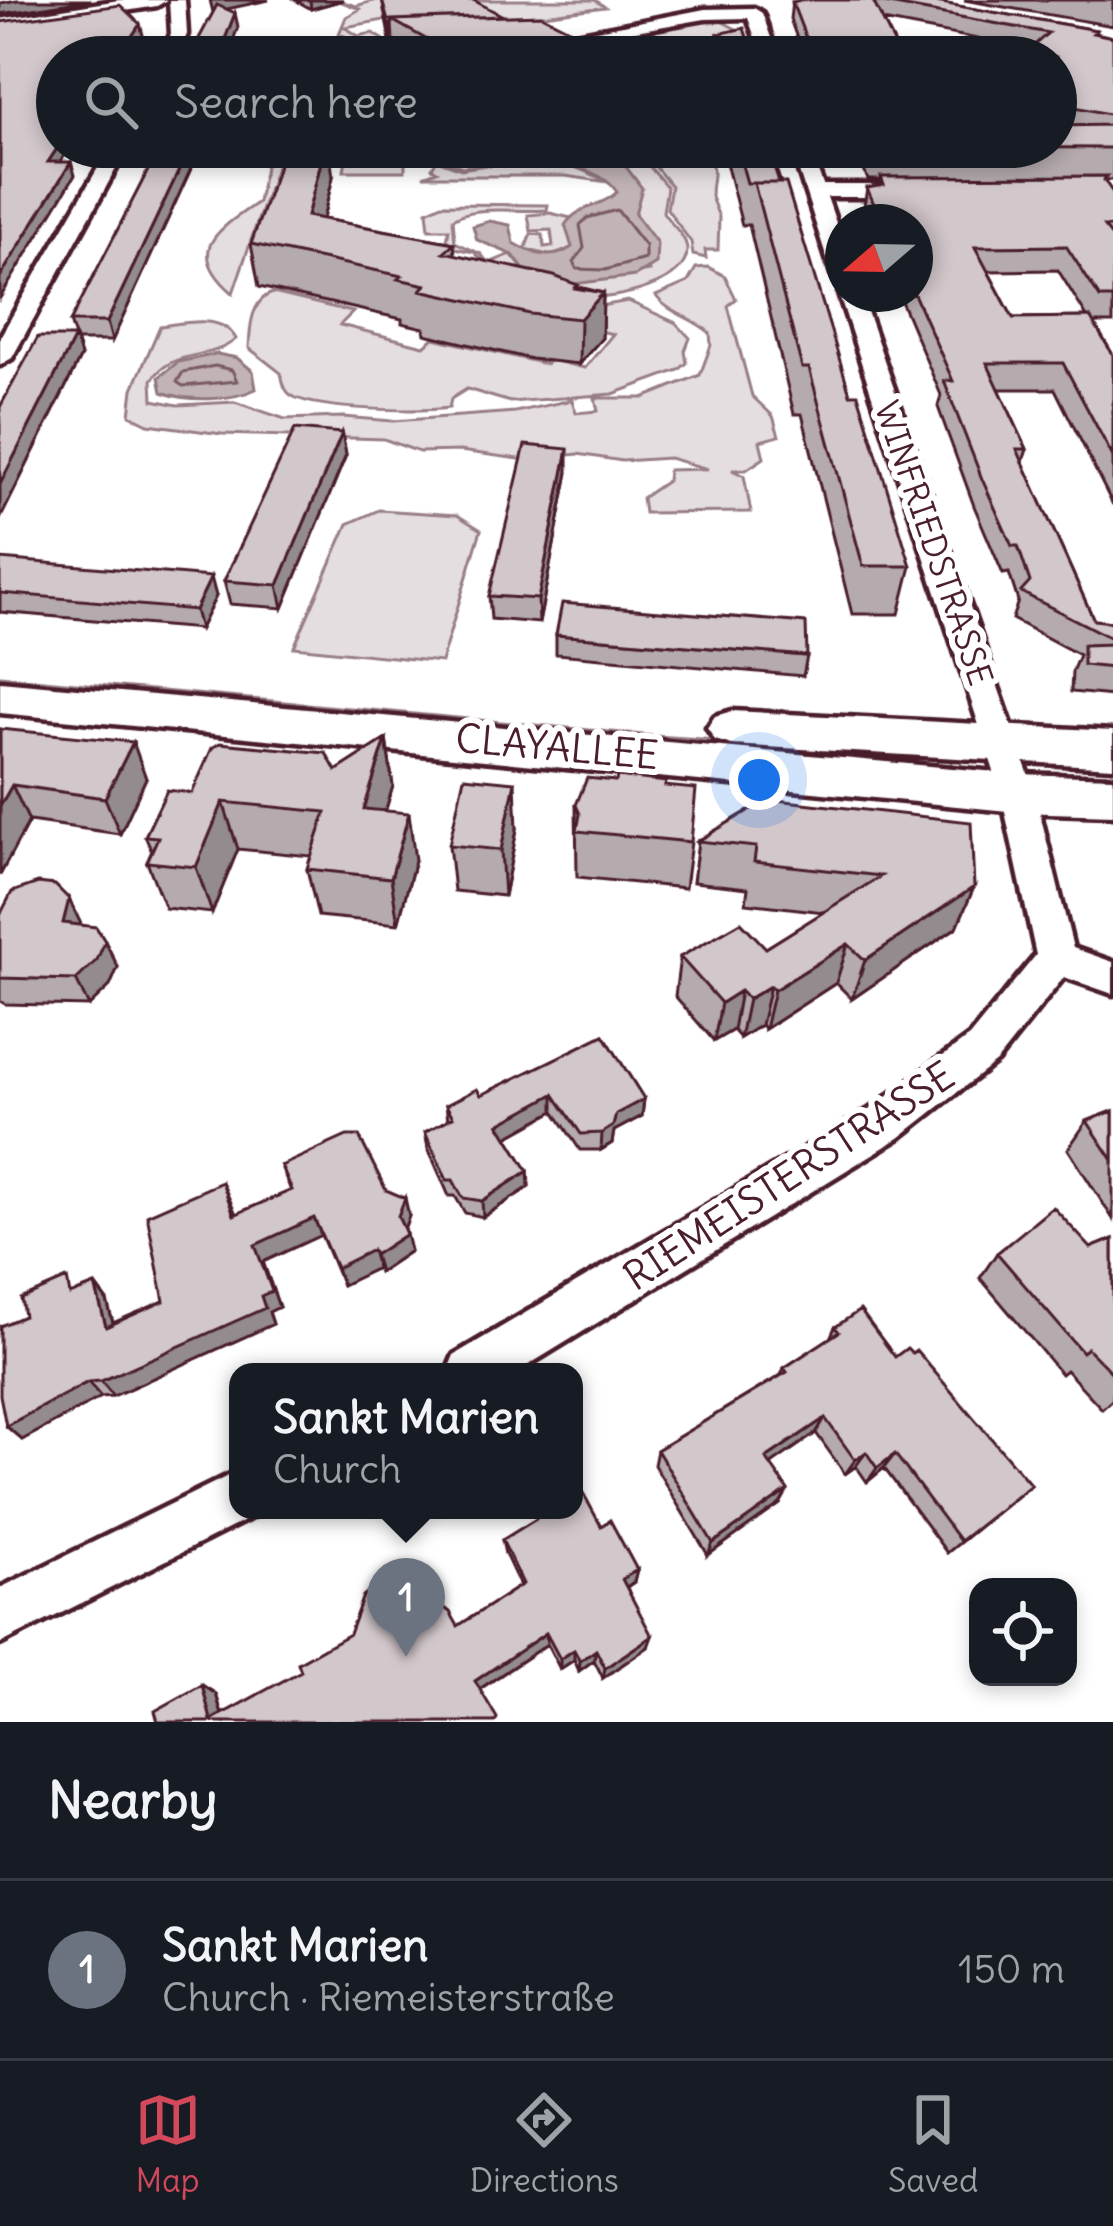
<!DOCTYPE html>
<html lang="en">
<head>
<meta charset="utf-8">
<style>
  body { margin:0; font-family:Delius,sans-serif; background:#20242c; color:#f1f3f6 }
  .controls { position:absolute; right:36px; bottom:36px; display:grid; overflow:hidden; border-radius:24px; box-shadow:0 6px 18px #0003 }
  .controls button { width:108px; height:108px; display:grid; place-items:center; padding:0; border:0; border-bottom:3px solid #363941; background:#171b24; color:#f1f3f6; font:60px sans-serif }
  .compass { position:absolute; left:825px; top:204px; width:108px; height:108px; border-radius:50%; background:#171b24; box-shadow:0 6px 18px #0003; rotate:250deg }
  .you { position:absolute; left:759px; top:780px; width:42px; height:42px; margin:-30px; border:9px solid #fff; border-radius:50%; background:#1a73e8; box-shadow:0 0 0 18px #1a73e833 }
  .badge { display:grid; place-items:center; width:78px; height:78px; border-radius:50%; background:#d1495b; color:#fff; font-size:39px; font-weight:700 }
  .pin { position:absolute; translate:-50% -99px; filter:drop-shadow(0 3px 6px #0008) }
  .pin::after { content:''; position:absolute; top:63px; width:42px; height:36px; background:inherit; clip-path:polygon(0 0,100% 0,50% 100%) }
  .popup { position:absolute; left:229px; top:1363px; width:354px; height:156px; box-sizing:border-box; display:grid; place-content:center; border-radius:24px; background:#171b24; filter:drop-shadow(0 3px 9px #0005); font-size:39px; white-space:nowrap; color:#9ea1a6 }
  .popup b { font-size:45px; color:#f1f3f6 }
  .popup::after { content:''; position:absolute; left:50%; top:100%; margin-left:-24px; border:24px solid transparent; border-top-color:#171b24 }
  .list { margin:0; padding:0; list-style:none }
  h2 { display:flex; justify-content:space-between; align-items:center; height:156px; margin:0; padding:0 48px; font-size:51px }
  h2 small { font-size:39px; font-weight:400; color:#9ea1a6 }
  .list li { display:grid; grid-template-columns:78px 1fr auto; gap:36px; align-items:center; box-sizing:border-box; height:180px; padding:0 48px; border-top:3px solid #363941 }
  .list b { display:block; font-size:45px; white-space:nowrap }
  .list p { margin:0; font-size:39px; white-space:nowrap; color:#9ea1a6 }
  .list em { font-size:39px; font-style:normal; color:#9ea1a6 }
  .icon { flex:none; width:66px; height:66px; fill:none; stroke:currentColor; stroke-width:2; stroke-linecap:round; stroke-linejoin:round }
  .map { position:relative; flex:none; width:1113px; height:1722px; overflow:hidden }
  .search { position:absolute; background:#171b24; box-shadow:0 6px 18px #0003; left:36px; right:36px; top:36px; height:132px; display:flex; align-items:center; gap:30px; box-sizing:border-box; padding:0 42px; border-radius:66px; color:#9ea1a6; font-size:45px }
  .sheet { height:336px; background:#171b24 }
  nav { display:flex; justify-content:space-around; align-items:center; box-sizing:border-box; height:168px; border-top:3px solid #363941; background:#171b24; font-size:33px; color:#9ea1a6 }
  nav a { display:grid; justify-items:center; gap:6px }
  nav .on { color:#d1495b }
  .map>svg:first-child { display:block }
  .green { fill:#e5dee0; stroke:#987e86; stroke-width:3 }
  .water { fill:#c1b3b6; stroke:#91787e; stroke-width:3 }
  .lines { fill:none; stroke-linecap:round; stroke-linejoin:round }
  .shore { stroke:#7a5a63; stroke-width:3 }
  .minor-casing { stroke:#4a1f2b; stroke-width:9 }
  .tertiary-casing { stroke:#4a1f2b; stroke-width:9 }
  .secondary-casing { stroke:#4a1f2b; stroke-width:9 }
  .minor { fill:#fff; fill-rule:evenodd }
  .tertiary { fill:#fff; fill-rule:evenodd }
  .secondary { fill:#fff; fill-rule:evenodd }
  .wall { fill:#b5abaf; stroke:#4a1f2b; stroke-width:3; fill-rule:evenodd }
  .shaded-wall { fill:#938b8e; stroke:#4a1f2b; stroke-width:3 }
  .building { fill:#d2c7cb; stroke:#4a1f2b; stroke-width:3 }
  .labels { text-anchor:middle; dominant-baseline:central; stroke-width:12; stroke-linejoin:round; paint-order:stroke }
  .far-street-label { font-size:33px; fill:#4a1f2b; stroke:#fff }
  .street-label { font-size:39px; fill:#4a1f2b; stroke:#fff }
</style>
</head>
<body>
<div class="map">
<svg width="1113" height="1722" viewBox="0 0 1113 1722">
  <rect width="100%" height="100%" fill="#fff"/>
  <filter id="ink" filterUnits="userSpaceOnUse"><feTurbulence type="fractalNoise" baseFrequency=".00833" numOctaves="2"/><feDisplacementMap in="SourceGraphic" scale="24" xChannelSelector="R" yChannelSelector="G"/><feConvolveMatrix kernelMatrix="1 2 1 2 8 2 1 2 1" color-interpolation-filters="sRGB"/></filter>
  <g filter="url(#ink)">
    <path class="green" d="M337,0l19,6 20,-6h219l10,7 -77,10 -116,-2 -67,12 13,9 15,-3 13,8 -15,5 -32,-12 7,-17 14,-8z
      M717,19l29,15 6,19 -148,4 -10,-14z
      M269,147h14l-50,146c-52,-45 -11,-65 25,-91z
      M348,147h44l13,7v17h-61z
      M429,147h49v10l12,9 4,-3 -10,-16c43,0 84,15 124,35l-43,-6h-142l14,-5 -5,-3 5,-8 24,9 25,-4 -24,2 -28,-10z
      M611,147h22l34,40 -4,25c7,12 24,24 24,38 1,35 -75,50 -101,48 -29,-3 -62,-21 -89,-30l-3,-7 17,-7 16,20 32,12 90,-15 -14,-57 1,-33z
      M639,147h63c18,29 9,22 9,50l8,20 -1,33h-13l1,8 -13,-3 -2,-13 -24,-33 4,-23z
      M442,204l106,1 -1,5c-29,3 -72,-6 -94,9l2,23 26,12 18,23 -25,-25 -28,-6 3,-17h-20l-2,-18z
      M550,213l21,5 1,30 -20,8 -27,-7 6,-15 12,1 1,12 9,-1 -2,-16 -20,1 -3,-16z
      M708,267l17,9 11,23 -8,7 24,90 21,20 6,20 -19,5 4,17 -18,12h-14l12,6 7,36 -107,1 -2,-15 25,-17 1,-11 40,-1 -39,-11 -47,3 -44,-7 -51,6 -67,-9 -41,1 -35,-13 -162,-5 -74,-10 -18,-9 3,-26 27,-63c25,-3 62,-13 76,13 -26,23 -62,8 -84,41l1,20 25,5 57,-3 50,17 58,-2 50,4 122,-9 57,-12 4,13 22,-2 -3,-13h48l57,-23 11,-30 -1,-12c-16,-15 -42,-20 -54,-37l32,-14 8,-14z
      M273,293l80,19 -13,13 84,21 10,-8 112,26 5,-4 34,8 28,-34 -100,-23h60l55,-10 48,22 14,15 -5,13 2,12 -8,7 -66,24 -103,8 -43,-13 -16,10 -2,9c-32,4 -126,2 -155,-11 -10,-5 -11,-15 -13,-24l-32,-25c1,-18 1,-48 24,-55z
      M379,510l78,5 24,15 -40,132 -147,-15 54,-123z
      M0,676l655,60 295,19 3,16 -953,-88z"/>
    <path class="water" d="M513,147h98l31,41 -7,26 22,29 -1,21 -21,12 -76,10 -32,-12 -14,-19 -36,-15 -4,-14 17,-5 20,4 4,18c20,12 38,18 58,4l-7,-22c15,-21 36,-17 52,-33 -21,-33 -85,-25 -104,-45z
      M217,354l20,4 16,13 3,18c-25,12 -68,13 -94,3l-3,-15 19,-15z"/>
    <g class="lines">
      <path class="shore" d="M617,210l28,36v13l-40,11 -28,-1 -3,-7 10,-14 -4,-23 7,-7z
        M215,366l17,4 5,11 -54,5 -6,-4 6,-10z"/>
      <g class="minor-casing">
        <path id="minor" d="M169,0h16l2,34 -9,23h-16l9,-23z
          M754,8l8,5 16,44h-16l-14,-39 -43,1 -167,29 -8,-5 175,-34z
          M442,38l6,2v6l-79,11 19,-12z
          M110,147h18l-116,211 -12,7v-28z
          M791,147h18l14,38h88l10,6 -10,6h-84l16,46v38l-11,-7z
          M843,289v5h18l174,499 38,155 40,14v32l-49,-17 -67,84 -98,77 -382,234h-70l7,-17 415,-245 100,-73 67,-82 -35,-162 -162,-499z
          M238,1471v39h20l-2,5 -256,129v-56z"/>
      </g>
      <g class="tertiary-casing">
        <path id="tertiary" d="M119,0h48l-10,6 -157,25v-12z"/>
      </g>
      <g class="secondary-casing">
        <path id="secondary" d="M0,681l1018,93 95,3v38l-95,-3 -1018,-99z
          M732,711l381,20v36l-381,-22 -17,-5 -8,-12 8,-12z"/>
      </g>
      <use href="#minor" class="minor"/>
      <use href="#tertiary" class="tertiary"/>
      <use href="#secondary" class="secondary"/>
    </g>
    <path class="wall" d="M295,0h48l-32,9z
      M382,0l121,16 90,41h-198l-2,-17h-3z
      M924,0l172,30 -1,3 18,4v143h-7l-1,2 8,11v130h-19l19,32v150l-58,-116h-56l28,60 -4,13 71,158 19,2v74l-42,-4 1,-20 7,-17 -67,-36 6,-18 -9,-28 -6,1 -29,-68 -36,-99 3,-12 -43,-101h17v-72h-48l-4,-10 4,-24 13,-2 1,-6h-13l-9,-22 2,-11h195l13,-21 -13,-3v-66l-25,-8 -148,-28 18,36h-97l-14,-38 2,-17zM1058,270l29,47 -74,1 -25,-47z
      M964,0h149v26z
      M718,34l35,23h-37z
      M190,147l3,17 -81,177h-36l5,15 -81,163v-112l75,-70 -5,-15z
      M727,147h42l81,247 61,172 -12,48h-47l-50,-200h-8l-45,-189h-7l-17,-66z
      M333,177l-10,42 131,24 1,12 148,38 -1,45 -23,26 -48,-5 -106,-25 -1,-6 -22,-5v-4l-143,-32 -8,-43z
      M342,433l4,22 -63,153 -53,-4 -6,-23z
      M568,472l-29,151 -48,-4 -2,-23z
      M0,559l216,37 -16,33 -200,-17z
      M556,635l251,21 -4,20 -247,-22z
      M0,729l146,49 -26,56 -91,-13 -29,54z
      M386,739l7,47 -8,25 30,49 -17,64 -80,-8 -11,-47 4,-13 -73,-7 -26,64 -47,-5 -18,-46 5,-10 -7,-16 47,-43 144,-22z
      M665,786l26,56 -6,46 -108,-11 -1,-72z
      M768,799l206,88 -17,40 -105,72 -16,-16 -71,46 -4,-4 -21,13 -7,-8 -19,11 -39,-45 5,-39 86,-9 58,-36 -78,-9 2,-15 -55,-6 5,-41z
      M517,829l-13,67 -50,-5 -5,-46z
      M69,899l12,27 37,41 -8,19 -21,20 -84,-2 -5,-3v-86z
      M604,1035l40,64 -2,17 -28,15 -2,12 -11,7h-21l-26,-39 -47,26 21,34 1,16 -46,30 -18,-4 -10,-17h-6l-21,-48 -3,-16 23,-12 -2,-15 35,-10z
      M1113,1111v108l-45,-70 19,-28z
      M281,1166l105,24 23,26 -5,13 6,22 -31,21 -2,-4 -35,17 -21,-50 -58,27 16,45 -10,5 4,12 -160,72 -12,1 -79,43 -16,-14 71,-134 18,-7 12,16 6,22 51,-22 58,-119 14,32 55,-23z
      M1113,1239v160l-11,10 -36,-39 -5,4 -81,-96 17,-25 94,-5z
      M835,1327l60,30 136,128 -84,68 -63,-85 -17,14 -11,-16 -11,8 -29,-41 -45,31 9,40 -72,51 -54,-90 3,-15 124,-75 3,-7 46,-30z
      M601,1526l36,44 -3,12 -7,5 21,60 -45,31 -9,-18 -15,11 -5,-11 -14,9 -13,-25 -67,45 -322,33 44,-37 14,9 6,20 236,-88 62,-40 -15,-32 -3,-14z"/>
    <path class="shaded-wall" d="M17,0h74l-91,14v-11z
      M210,0h59l-56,12z
      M310,0h33l-32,9z
      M235,13l3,14 -11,30h-9z
      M140,24l3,11 -14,22h-11z
      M392,24l1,16h-3l-1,-15z
      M593,41v16h-71z
      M58,147h12l-18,28 -4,-13z
      M190,147l3,17 -81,177 -5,-19z
      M325,147h4l4,30 -20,82 -6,-43z
      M71,162l4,13 -75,123v-21z
      M603,293l-1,45 -23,26 1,-45z
      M75,337l6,19 -81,163v-35z
      M342,433l4,22 -63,153 -5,-23z
      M568,449v23l-29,151 -1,-24z
      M211,577l5,19 -16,33 -5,-19z
      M386,739l7,47 -21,70 -8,-47z
      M133,742l13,36 -26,56 -15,-36z
      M515,782l2,47 -13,67 -3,-46z
      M12,785l17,36 -29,54v-69z
      M223,802l15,47 -26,64 -16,-46z
      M409,813l6,47 -17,64 -7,-46z
      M974,887l-17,40 -105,72 13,-39z
      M69,899l13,27 -19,-3z
      M105,941l13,26 -8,19 -21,20 -13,-26z
      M848,944l-12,39 -71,46 9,-39z
      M770,986l-9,39 -21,13 8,-39z
      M740,991l-7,39 -19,11 7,-38z
      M554,1094v17l-54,30 -1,-17z
      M644,1099l-2,17 -28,15 -2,12 -11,7 1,-17 14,-19z
      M528,1171l1,16 -46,30 -1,-16z
      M405,1198l4,18 -7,18 -4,-18z
      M314,1218l7,17 -58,27 16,45 -10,5 4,12 -160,72 -12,-15 160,-85 -6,-51z
      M406,1234l4,17 -31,21 -5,-17z
      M372,1250l5,18 -35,17 -6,-17z
      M95,1285l12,16 11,41 -12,-15z
      M88,1382l13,15 -79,43 -16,-14z
      M825,1418l-9,15 -56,39 6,-14z
      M866,1452l-10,14 -11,8 10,-14z
      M895,1454l-11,14 -17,14 10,-14z
      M788,1490l-8,14 -72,51 5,-12z
      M637,1570l-3,12 -14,9 2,-12z
      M546,1633l1,11 -69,46 -3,-9z
      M652,1636l-4,11 -45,31 2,-10z
      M574,1650v10l-14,9v-10z
      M596,1650l-2,10 -15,11 1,-10z
      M202,1685l14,9 8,28 -13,-2z"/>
    <path class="building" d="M382,0h91l30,16 -111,4v4l-3,1z
      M801,0h123l172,30 -3,3 20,4v78l-57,-12v-46h-35l27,-24 -175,-32 28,56h-88l-21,-55z
      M120,5l20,19 -22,33h-61l1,90 -10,15h23l-71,115v-255z
      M217,5l18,8 -17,44h-29z
      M541,15l52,26 -71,16h-122l-4,-15h35l-39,-22z
      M744,28l9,29h-28l-7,-23z
      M1113,125v23l-240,-1h183v-21z
      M160,147h30l-83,175h-37z
      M285,147h40l-18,69 147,27 -10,9 110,24 24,9 -3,3 28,5 -23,26 -50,-5 -109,-24 5,-5 -28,-6 4,-3 -151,-32z
      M737,147h31l11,36h-32z
      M1107,176l-3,4 9,13v34h-9l9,11v60h-13l-34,-52 -91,1 38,71 77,-1 23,38v102l-50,-94h-76l40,86h-10l77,171 19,2v17l-92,-47 9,-10 -12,-36h-6l-30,-67 -38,-98h9l-39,-87 1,-72h-33l-15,-34 17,-3 -3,-8z
      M754,183h32l64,211h8l53,172h-48l-54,-198h-7z
      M38,337h37l-75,147v-77z
      M295,429l47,4 -64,152 -54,-4z
      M525,445l43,4 -30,150 -49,-3z
      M0,559l211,18 -16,33 -195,-17z
      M562,603l244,20 1,33 -251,-21z
      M1113,644v24l-30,-3v-20z
      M0,729l133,13 -28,56 -93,-13 -12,21z
      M386,739l-22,70 45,4 -18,65 -84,-9 19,-57 -103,-10 -27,65 -49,-5 11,-25 -13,-1 22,-46 25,3 20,-45 8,-5 106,10 10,18z
      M617,776l49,6 -1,4 31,3 -5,53 -114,-11 3,-17 -4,-9 11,-27 29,3z
      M464,777l51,5 -14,68 -52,-5z
      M768,799l203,23 3,65 -109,73 -17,-16 -74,46 -4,-4 -22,13 -8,-8 -19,12 -41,-46 61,-35 25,26 115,-72 -127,-14 2,-15 -58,-6z
      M38,883l17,2 14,14 -6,24 33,4 9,14 -8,19 -21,20 -76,-2v-63l12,-23z
      M604,1035l40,64 -28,15 -3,12 -11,7 -21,1 -27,-40 -55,30 29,47 -46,30 -19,-3 -10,-18h-6l-22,-48 28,-15 -7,-12 31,-16 4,6z
      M1113,1111v49l-26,-39z
      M347,1136h12l27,54 19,8 -7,18 8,18 -32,21 -2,-5 -36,18 -22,-50 -59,27 17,46 -11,5 4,12 -164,73 -13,1 -82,44 -6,-31v-69l24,-10 -3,-17 46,-20 3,16 25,-10 11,42 58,-26 -17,-86 75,-33 12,33 58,-25 -11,-24z
      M1053,1207l38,41 22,-9v135l-26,-26 -5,4 -85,-99z
      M860,1310l35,47 12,-9 5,5 4,-3 115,135 -71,56 -65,-87 -18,14 -11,-16 -11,8 -30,-42 -59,40 22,32 -75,53 -56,-93 130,-78 -3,-4 55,-36 -4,-5z
      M582,1491l19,35 9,-6 27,50 -15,9 30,57 -47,32 -9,-18 -16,11 -6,-11 -14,9 -14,-26 -71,48 22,37 -2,4h-337l-3,-11 47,-26 9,35 90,-49 -3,-8 51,-29 14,-38 20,-15 16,-2 15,5 36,28 8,14 65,-42 -21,-44 34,-21 2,-9h36v-15z"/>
  </g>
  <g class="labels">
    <g class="far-street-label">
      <text transform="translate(934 543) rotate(71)">WINFRIEDSTRASSE</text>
    </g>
    <g class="street-label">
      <text transform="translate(557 747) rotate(5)">CLAYALLEE</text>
      <text transform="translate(789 1176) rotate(-33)">RIEMEISTERSTRASSE</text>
    </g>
  </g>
</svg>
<div class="controls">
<button><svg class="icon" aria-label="locate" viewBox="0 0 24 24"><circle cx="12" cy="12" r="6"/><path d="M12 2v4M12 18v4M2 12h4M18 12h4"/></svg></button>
</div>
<svg class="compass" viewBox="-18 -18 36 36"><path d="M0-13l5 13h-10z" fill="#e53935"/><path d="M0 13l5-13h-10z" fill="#9ea1a6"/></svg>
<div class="you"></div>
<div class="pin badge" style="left:406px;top:1657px;background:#6b7280">1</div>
<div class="popup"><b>Sankt Marien</b>Church</div>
<div class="search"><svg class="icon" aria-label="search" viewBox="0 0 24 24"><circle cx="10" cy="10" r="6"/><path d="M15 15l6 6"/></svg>Search here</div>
</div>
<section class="sheet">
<h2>Nearby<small></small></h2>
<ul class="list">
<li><span class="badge" style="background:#6b7280">1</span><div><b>Sankt Marien</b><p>Church · Riemeisterstraße</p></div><em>150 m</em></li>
</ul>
</section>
<nav>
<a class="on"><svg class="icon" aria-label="map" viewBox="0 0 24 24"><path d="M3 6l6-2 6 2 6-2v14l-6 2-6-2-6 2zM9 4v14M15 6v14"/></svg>Map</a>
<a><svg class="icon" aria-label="directions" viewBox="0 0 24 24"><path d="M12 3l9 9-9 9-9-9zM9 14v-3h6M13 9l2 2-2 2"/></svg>Directions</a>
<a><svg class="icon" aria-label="saved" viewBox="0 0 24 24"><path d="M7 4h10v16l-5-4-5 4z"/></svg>Saved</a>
</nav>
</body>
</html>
